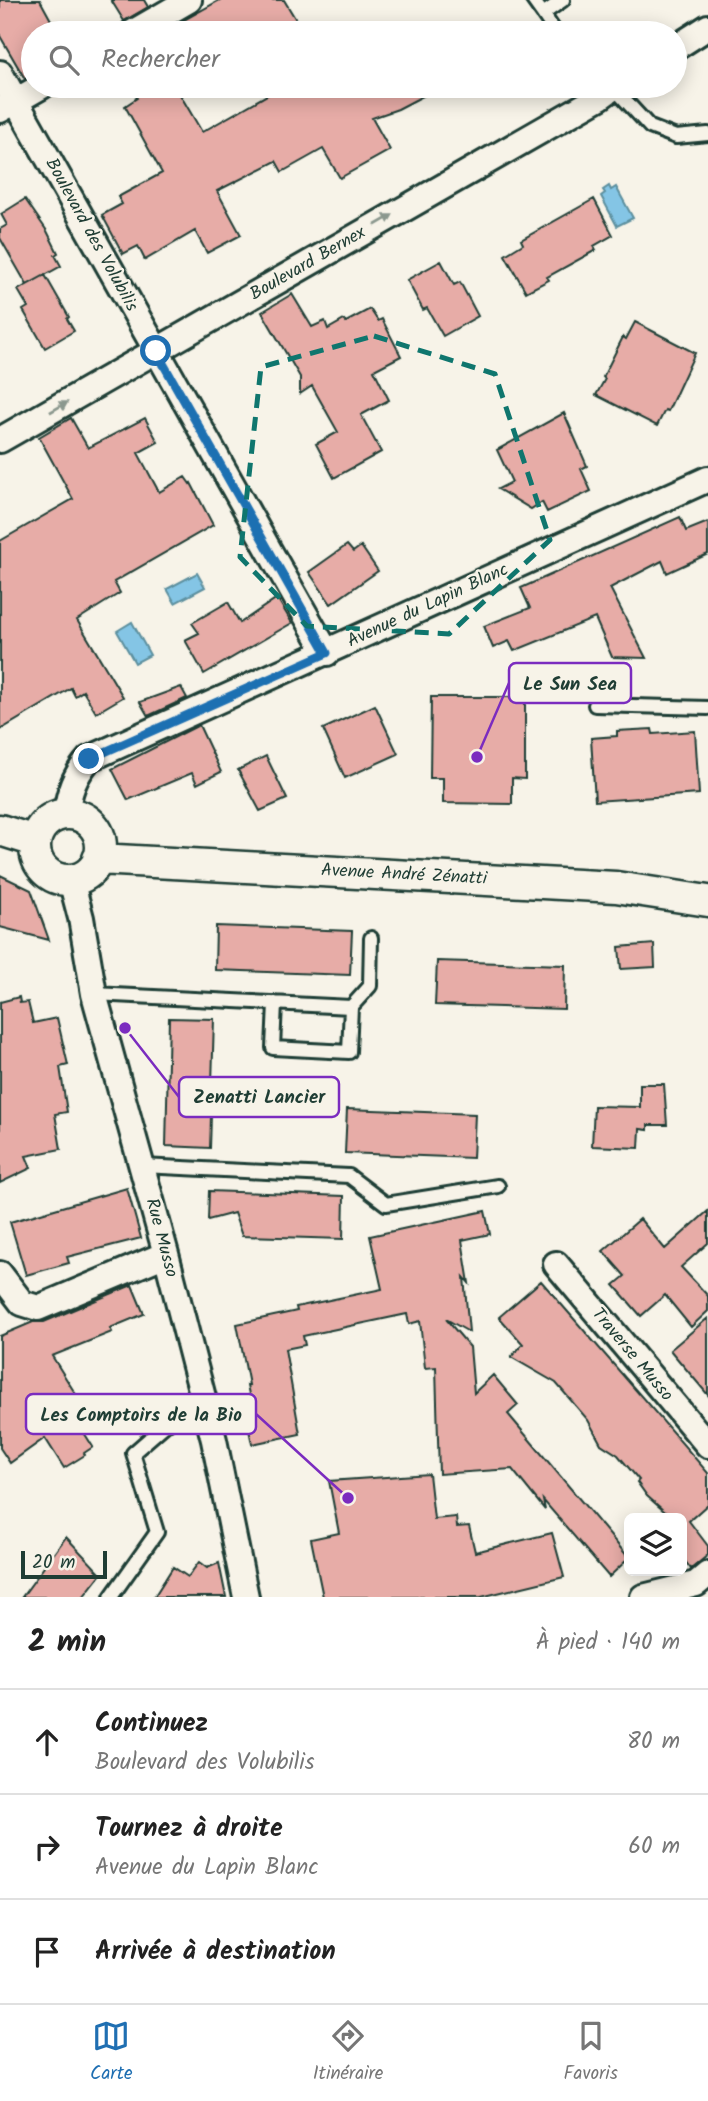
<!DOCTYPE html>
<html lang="fr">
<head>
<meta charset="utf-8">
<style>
  body { margin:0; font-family:Kalam,sans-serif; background:#f6f6f6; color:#222 }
  .controls { position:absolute; right:21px; bottom:21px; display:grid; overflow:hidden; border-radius:10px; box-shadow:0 4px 18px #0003 }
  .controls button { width:63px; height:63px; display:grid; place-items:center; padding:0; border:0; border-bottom:2px solid #e0e0e0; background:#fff; color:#222; font:35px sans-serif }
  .scale { position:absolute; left:21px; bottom:18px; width:86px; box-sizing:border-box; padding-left:7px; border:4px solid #1f3d34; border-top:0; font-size:19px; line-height:24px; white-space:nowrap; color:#1f3d34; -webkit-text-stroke:5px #f7f3e8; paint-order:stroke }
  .stop { position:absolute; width:21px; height:21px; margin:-16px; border:5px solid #1f6fb2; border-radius:50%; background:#fff }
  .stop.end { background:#1f6fb2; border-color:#fff; box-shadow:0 2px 7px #0008 }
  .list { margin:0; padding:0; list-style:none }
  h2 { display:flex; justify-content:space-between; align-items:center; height:91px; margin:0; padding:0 28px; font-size:30px }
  h2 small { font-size:23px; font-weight:400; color:#767676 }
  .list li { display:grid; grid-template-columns:46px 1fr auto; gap:21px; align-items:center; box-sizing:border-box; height:105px; padding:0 28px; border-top:2px solid #e0e0e0 }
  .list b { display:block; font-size:26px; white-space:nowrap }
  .list p { margin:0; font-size:23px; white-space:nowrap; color:#767676 }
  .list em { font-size:23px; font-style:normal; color:#767676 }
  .icon { flex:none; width:38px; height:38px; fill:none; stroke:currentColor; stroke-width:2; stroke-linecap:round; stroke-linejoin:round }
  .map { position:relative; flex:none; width:708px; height:1597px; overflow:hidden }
  .search { position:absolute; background:#fff; box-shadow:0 4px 18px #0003; left:21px; right:21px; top:21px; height:77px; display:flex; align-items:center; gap:18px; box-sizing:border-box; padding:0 24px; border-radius:38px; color:#767676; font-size:26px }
  .sheet { height:406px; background:#fff }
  nav { display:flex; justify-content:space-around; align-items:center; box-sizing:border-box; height:98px; border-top:2px solid #e0e0e0; background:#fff; font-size:19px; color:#767676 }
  nav a { display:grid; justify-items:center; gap:4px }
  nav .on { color:#1f6fb2 }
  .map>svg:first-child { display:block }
  .water { fill:#84c5e5; stroke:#5c8f9e; stroke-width:2 }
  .building { fill:#e7aca7; stroke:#1f3d34; stroke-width:2 }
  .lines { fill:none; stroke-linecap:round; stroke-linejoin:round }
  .service-casing { stroke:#1f3d34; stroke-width:18 }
  .minor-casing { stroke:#1f3d34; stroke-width:30 }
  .tertiary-casing { stroke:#1f3d34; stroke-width:35 }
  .service { stroke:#f7f3e8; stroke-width:12 }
  .minor { stroke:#f7f3e8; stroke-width:24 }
  .tertiary { stroke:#f7f3e8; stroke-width:30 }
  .oneway { fill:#8b988e }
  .route { stroke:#1f6fb2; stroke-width:9 }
  .marked { fill:none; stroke:#0f766e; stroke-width:5; stroke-dasharray:14 9; stroke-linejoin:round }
  .labels { text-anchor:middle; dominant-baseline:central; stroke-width:5; stroke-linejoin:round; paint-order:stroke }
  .street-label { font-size:18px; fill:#1f3d34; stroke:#f7f3e8 }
  .leader { fill:none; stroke:#7b2cbf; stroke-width:2.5 }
  .callout-dot { fill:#7b2cbf; stroke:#f7f3e8; stroke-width:2.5 }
  .callout { fill:#f7f3e8; stroke:#7b2cbf; stroke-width:2.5 }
  .callout-label { font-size:19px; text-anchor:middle; font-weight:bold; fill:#1f3d34 }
</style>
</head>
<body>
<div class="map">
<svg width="708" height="1597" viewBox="0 0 708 1597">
  <rect width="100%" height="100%" fill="#f7f3e8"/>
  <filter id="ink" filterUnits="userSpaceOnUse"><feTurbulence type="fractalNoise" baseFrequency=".0143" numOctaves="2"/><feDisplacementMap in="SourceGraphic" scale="14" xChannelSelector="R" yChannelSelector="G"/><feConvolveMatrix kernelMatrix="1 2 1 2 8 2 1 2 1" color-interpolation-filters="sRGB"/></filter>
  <g filter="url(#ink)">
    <path class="water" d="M609,186l2,4 5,-3 17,31 -16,8 -16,-30 4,-3 -2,-3z
      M197,573l8,14 -30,16 -8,-14z
      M132,622l18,33 -15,8 -18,-32z"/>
    <path class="building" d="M0,0h40l18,33h-25v41l-8,5 -25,-43z
      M111,0h33l4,7 -24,14z
      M220,0h64l20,33h-143z
      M130,86h45l27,46 81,-46h159l-44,23 -26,9 18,32 -50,28 -17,-29 -41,23 -6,-11 -59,30 24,44 -34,18 -12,-22 -50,29 -7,-14 -15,8 -21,-39 20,-11 -4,-7 44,-24 -37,-67 12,-8z
      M25,199l22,32 11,22 -3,2 6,11 -34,19 -27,-47v-9l7,-4 -6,-11z
      M594,199l19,36 -19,11 2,4 -49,27 2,3 -23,12 -21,-37 18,-11 -2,-4z
      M441,261l13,24 6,-3 18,34 -35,20 -16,-28 -4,2 -16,-30z
      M45,275l24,42 -2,2 7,12 -29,17 -22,-38 5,-3 -10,-17z
      M292,294l20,33 13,-6 3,8 16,-9 2,2 24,-13 8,12 4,-2 19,37 -27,14 15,30 -28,15 20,37 -47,26 -18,-34 22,-12 -26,-46 -12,8v-17l-38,-65z
      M635,322l60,31 -27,58 -3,-1 -8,16 -61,-31 9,-16 -2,-2 20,-40 3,2z
      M564,413l23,53 -6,3 10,22 -44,21 -5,-10 -11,7 -33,-20 14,-7 -15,-32z
      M71,418l17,30 57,-30 13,24 -20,11 21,39 26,-15 5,7 1,-1 22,42 -99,57 6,11 -43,27 46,77 -27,16 -13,-22 -8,5 -4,-8 -71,42v-189l73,-42 -34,-62z
      M680,517l6,14 22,-9v32l-41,19 -5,-12 -52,27 36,70 -34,-1 -17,-39 -81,33 -5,-10 -16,7 -9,-22 46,-18 -9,-20z
      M347,545l6,7 8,-6 17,25 -47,33 -22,-32z
      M277,598l15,25 -88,51 -19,-34 14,-7 -7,-10 36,-21 12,21z
      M181,687l6,11 -39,18 -8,-14z
      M431,697h94v82l-13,-1v26l-69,-1v-25h-13z
      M375,705l23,49 -53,24 -22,-49z
      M199,725l22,47 -24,12 -5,-11 -64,27 -16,-31z
      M652,729l1,5 42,-3 4,63 -104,7 -4,-63 26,-2v-5z
      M266,756l21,43 -27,12 -22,-41z
      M0,875l31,15 18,50 -49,-13z
      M216,926l136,5 -2,44 -135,-5z
      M654,944l1,23 -34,2 -2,-22z
      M437,961l128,4 -1,44 -129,-4z
      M19,997l1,6 8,-1 5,21 24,-5 11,47 -8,2 7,45 -12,2 6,35 -35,7 5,12 -31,15v-181z
      M169,1018l45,1 -4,129 -44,-2z
      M640,1084h24l3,41h-19v5l-8,-1 -1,19 -47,-2 2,-40 46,1z
      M347,1109l128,5 -2,44 -128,-5z
      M127,1188l14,50 -74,19 2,6 -43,12 -16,-53z
      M209,1191l135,5 -1,43 -101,-3 -8,-23 -26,7z
      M485,1211l5,23 -28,6 7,43 -5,-6 5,55 -23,-13 24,28 4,46 19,-18 25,30 -10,9 121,144 -20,19 -66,-77 2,10 -33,-41 -73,5 -3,-107 -11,1 -5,-47 -11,3 -2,-10 -104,22 2,9 -20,4 15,85 -48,10 -9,-43 7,-2 -3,-14h2l-12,-61 60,-13 -1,-4 86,-18 -12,-53z
      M708,1211v32l-27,24 27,29v15l-17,16 -26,-32 -24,21 -27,-31 11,-9 -22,-25 37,-32 25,30z
      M541,1281l167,192v31l-19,17 19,25v9l-17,14 -9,-12v-39h-10l-25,-22 -10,-14 2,-2 -21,-25 -17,-11 -13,-24 -32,-37 -45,-26 12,-13 -24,-27z
      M132,1285l12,29 -34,14 2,4 -60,24 33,53 -12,6 20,32 -9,6 1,2 -21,13 -19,-30 -35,25 -10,-15v-112l33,-14h11z
      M708,1318v77l-38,-45z
      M429,1474l5,45 22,-2 1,10 12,-1 6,26 77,-19 12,44 -83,20h-158l-12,-58 28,-6 -10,-52z
      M66,1537l35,37 -18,23h-61z
      M199,1562l8,6 12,-5 7,34h-72l19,-30 15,10z"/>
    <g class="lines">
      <g class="service-casing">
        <path id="service" d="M533,0l10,14 20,-14
          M543,14l13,19
          M613,87l37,40 26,10 32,-3
          M595,705l113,3
          M94,994l257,13 19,-21 1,-48
          M275,1003l-2,45 76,4 2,-45
          M142,1166l207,10 37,28 112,-18
          M111,1597l46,-65 -24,-79 69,-60"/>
      </g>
      <g class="minor-casing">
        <path id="minor" d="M132,33l57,-33
          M675,48l33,-21
          M0,73l327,580
          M0,110l42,-24
          M0,440l600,-343 15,-11
          M66,814c3,-22 8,-38 23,-55l619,-280
          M71,880l10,38 13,76 72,260 48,186 32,157
          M556,1264l152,181
          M0,1274l22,29 16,5 128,-54
          M643,1597l53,-13 12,-10"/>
      </g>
      <g class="tertiary-casing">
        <path id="tertiary" d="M35 847a33 33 0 1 1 66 0a33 33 0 1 1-66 0Z
          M0,830l35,11
          M98,859l518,28 92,14"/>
      </g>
      <use href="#service" class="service"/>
      <use href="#minor" class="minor"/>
      <use href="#tertiary" class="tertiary"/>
    </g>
    <defs><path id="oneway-solid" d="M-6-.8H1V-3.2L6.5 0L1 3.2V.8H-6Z" transform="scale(1.75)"/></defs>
    <g class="oneway">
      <use href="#oneway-solid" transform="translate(384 220) rotate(-30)"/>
      <use href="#oneway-solid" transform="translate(59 407) rotate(-30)"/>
    </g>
  </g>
  <g class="lines" filter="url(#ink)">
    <path class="route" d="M89,759l238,-106 -171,-302"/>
  </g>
  <path class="marked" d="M374,336l121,38 55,166 -101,94 -142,-8 -67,-69 21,-190z"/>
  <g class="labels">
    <g class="street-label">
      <text transform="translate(91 235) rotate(61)">Boulevard des Volubilis</text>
      <text transform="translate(308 264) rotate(-30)">Boulevard Bernex</text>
      <text transform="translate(428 606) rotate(-25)">Avenue du Lapin Blanc</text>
      <text transform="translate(404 875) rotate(3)">Avenue André Zénatti</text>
      <text transform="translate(161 1238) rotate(75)">Rue Musso</text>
      <text transform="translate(632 1355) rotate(50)">Traverse Musso</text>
    </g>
  </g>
  <path class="leader" d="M477 757L509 683M125 1028L179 1097M348 1498L256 1414"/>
  <g class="callout-dot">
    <circle cx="477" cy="757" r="7"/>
    <circle cx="125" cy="1028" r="7"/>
    <circle cx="348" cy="1498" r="7"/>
  </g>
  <g class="callout">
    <rect x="509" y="663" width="122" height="40" rx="7"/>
    <rect x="179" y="1077" width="160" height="40" rx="7"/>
    <rect x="26" y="1394" width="230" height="40" rx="7"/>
  </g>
  <g class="callout-label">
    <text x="570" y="690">Le Sun Sea</text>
    <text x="259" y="1103">Zenatti Lancier</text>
    <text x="141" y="1421">Les Comptoirs de la Bio</text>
  </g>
</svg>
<div class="controls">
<button><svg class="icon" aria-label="layers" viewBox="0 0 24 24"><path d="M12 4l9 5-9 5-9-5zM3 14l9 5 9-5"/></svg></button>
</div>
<div class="scale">20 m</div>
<div class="stop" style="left:156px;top:351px"></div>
<div class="stop end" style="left:89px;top:759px"></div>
<div class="search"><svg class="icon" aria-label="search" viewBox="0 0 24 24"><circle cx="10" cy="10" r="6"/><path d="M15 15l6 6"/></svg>Rechercher</div>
</div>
<section class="sheet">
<h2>2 min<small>À pied · 140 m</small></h2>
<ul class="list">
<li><svg class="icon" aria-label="ahead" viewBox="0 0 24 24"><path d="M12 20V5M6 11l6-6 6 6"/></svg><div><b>Continuez</b><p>Boulevard des Volubilis</p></div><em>80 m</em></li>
<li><svg class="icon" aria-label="right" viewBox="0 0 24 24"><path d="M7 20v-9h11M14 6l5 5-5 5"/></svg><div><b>Tournez à droite</b><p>Avenue du Lapin Blanc</p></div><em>60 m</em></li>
<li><svg class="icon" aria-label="arrive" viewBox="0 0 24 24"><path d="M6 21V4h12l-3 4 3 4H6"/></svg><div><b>Arrivée à destination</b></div></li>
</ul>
</section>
<nav>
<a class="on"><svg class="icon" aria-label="map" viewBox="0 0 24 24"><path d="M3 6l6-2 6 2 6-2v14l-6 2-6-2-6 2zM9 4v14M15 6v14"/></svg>Carte</a>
<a><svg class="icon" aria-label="directions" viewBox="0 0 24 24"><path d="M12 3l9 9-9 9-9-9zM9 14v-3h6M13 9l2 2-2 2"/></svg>Itinéraire</a>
<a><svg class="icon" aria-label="saved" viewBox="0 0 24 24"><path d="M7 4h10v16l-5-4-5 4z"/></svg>Favoris</a>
</nav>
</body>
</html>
